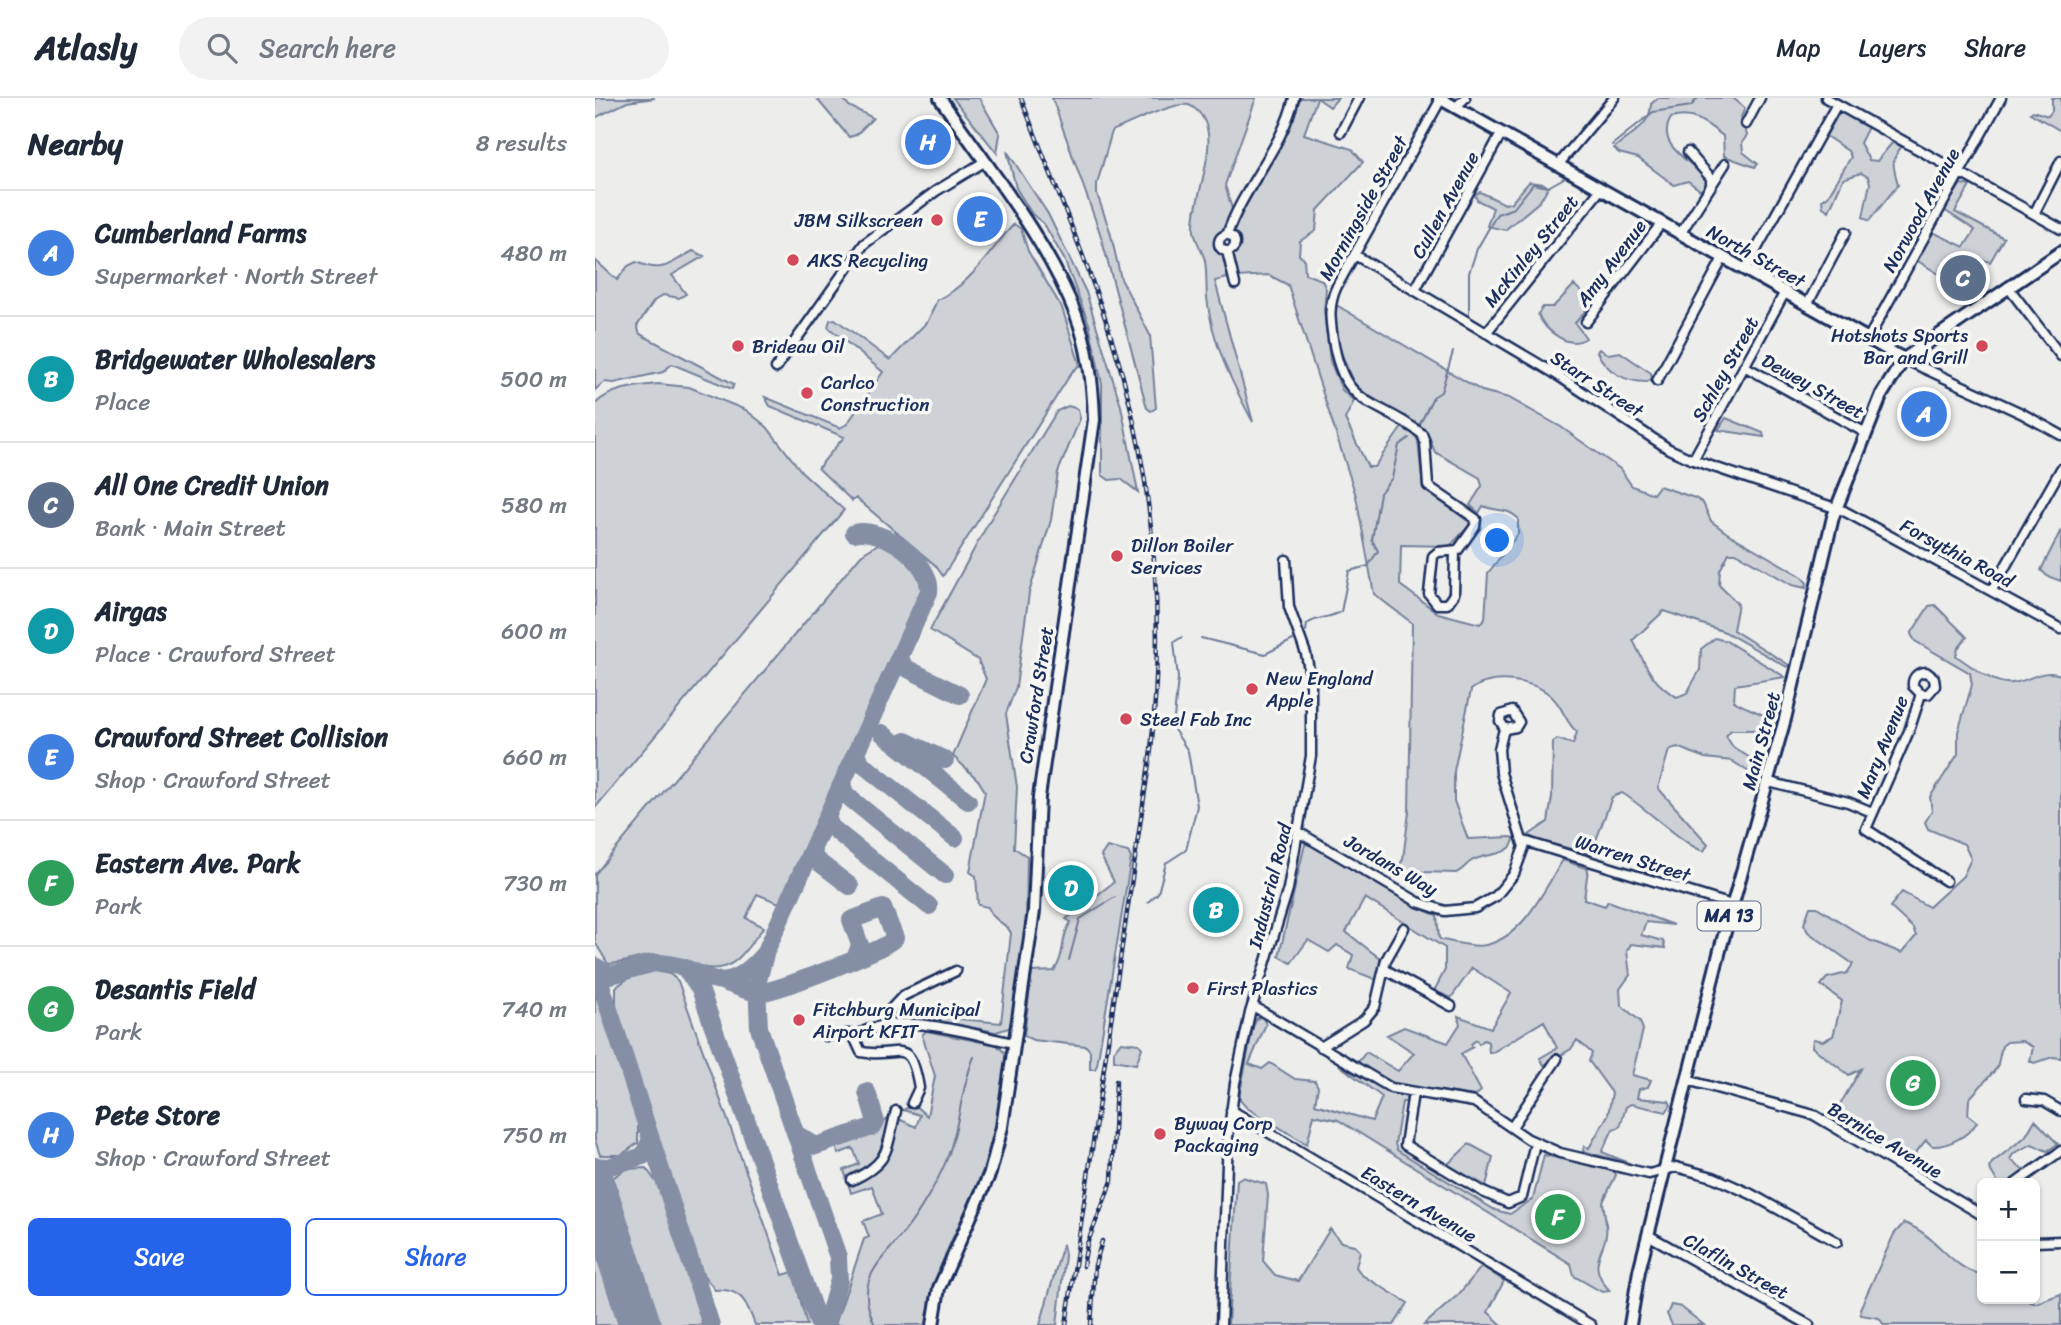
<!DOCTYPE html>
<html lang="en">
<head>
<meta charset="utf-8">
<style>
  body { margin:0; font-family:Sriracha,sans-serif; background:#f2f2f3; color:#1f2937 }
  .controls { position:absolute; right:21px; bottom:21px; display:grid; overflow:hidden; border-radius:10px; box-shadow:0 2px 5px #0004 }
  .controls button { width:63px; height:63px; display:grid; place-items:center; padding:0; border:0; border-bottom:2px solid #e0e1e3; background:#fff; color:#1f2937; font:35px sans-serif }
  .you { position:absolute; left:903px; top:443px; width:24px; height:24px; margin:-18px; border:5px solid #fff; border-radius:50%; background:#1a73e8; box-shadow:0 0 0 10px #1a73e833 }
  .badge { display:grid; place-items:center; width:46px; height:46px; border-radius:50%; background:#2563eb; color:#fff; font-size:23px; font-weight:700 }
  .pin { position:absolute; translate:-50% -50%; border:4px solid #fff; box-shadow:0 2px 7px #0006 }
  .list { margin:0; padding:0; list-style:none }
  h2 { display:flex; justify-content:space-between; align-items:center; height:91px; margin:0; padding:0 28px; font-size:30px }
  h2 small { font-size:23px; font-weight:400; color:#747a83 }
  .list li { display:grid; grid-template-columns:46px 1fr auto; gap:21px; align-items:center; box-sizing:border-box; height:126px; padding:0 28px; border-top:2px solid #e0e1e3 }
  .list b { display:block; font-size:26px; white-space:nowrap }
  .list p { margin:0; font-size:23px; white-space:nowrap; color:#747a83 }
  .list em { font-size:23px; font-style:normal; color:#747a83 }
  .actions { display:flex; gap:14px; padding:21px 28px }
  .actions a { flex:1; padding:16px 0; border:2px solid #2563eb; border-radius:10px; text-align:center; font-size:24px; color:#2563eb }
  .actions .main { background:#2563eb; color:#fff }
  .icon { flex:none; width:38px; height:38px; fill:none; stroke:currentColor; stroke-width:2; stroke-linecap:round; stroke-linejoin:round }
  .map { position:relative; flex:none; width:1466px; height:1227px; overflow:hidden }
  header { display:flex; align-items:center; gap:42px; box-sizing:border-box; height:98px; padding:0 35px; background:#fff; border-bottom:2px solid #e0e1e3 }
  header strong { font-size:33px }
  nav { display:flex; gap:38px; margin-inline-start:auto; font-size:24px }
  .search { width:490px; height:63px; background:#f2f2f3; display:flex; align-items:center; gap:18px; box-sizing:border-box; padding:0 24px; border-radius:38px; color:#747a83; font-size:26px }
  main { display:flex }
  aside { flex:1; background:#fff }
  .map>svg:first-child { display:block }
  .green { fill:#ced2d7; stroke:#74809a; stroke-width:2 }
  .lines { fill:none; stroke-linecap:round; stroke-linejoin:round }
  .stream { stroke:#6e7a96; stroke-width:2 }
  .taxiway { stroke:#848ea5; stroke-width:18 }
  .runway { stroke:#848ea5; stroke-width:42 }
  .minor-casing { stroke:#1b2f5e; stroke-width:13 }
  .major-casing { stroke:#1b2f5e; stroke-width:16 }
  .minor { stroke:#f6f6f2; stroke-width:8 }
  .major { stroke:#f6f6f2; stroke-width:10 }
  .rail-casing { stroke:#1b2f5e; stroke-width:4.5 }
  .rail { stroke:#f6f6f2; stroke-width:2; stroke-dasharray:5; stroke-linecap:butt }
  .poi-dot { fill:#d1495b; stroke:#f6f6f2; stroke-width:2.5 }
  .labels { text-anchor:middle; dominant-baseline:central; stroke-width:7; stroke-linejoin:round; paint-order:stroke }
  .shield { fill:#f6f6f2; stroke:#5d6b8a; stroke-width:2 }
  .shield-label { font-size:18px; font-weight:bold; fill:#1b2f5e }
  .street-label { font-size:19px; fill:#1b2f5e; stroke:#f6f6f2 }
  .poi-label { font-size:19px; fill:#1b2f5e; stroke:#f6f6f2; text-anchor:start }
</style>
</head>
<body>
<header>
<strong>Atlasly</strong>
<div class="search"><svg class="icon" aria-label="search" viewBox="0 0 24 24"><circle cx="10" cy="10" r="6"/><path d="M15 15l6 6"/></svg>Search here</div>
<nav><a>Map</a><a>Layers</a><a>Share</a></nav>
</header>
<main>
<aside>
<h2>Nearby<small>8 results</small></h2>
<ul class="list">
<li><span class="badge" style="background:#3f7fe0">A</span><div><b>Cumberland Farms</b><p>Supermarket · North Street</p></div><em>480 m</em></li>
<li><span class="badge" style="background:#0f9aa8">B</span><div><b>Bridgewater Wholesalers</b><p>Place</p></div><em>500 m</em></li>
<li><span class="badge" style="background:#5c6f8a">C</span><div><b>All One Credit Union</b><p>Bank · Main Street</p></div><em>580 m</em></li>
<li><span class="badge" style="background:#0f9aa8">D</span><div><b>Airgas</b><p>Place · Crawford Street</p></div><em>600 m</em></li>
<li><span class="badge" style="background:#3f7fe0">E</span><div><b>Crawford Street Collision</b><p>Shop · Crawford Street</p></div><em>660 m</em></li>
<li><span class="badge" style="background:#2e9e5b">F</span><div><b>Eastern Ave. Park</b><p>Park</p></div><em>730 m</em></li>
<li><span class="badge" style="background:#2e9e5b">G</span><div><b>Desantis Field</b><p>Park</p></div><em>740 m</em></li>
<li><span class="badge" style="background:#3f7fe0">H</span><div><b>Pete Store</b><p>Shop · Crawford Street</p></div><em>750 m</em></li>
</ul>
<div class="actions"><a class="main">Save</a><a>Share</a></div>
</aside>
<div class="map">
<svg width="1466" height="1227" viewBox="0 0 1466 1227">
  <rect width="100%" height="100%" fill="#edeeec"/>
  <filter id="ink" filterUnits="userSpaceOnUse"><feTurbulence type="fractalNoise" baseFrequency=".0143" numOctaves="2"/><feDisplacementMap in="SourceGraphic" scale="14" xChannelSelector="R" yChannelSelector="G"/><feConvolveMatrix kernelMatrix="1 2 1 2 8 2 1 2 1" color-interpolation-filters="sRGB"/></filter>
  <g filter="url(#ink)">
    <path class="green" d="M0,0h60l-28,4 -32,16z
      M221,0h27l6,8 24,12 -17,17 -7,2z
      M358,0h26l21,36 -3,19z
      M457,0h204l-31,87 7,24 -6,16 -11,16 8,15 5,22 -13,3 38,141c-21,-39 -41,-79 -46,-124 -1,-12 0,-25 -2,-37 -2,-10 -10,-20 -11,-30 -3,-35 36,-102 -3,-125 -13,-7 -64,19 -79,25l-15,53v10l13,37 11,48 29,56 6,73 -5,3 -4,-3 -47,-175z
      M704,0h39l-8,9 -13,-9 -13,36 48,15 11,13 -45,48 -2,21 -16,10 -1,14 5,3 1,16 17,6 4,9 -2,21 6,51 12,29 12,11 -9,18 23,48h6l28,-40 13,8 3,6 5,47 46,34v4l-19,20 -49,-1 -1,40 38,28 42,11 5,-5 3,-46 30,-39v-16c-12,-11 -21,-6 -35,-12l-4,7 -9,-8 12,-19 -2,-8 -45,-26 -6,-15 -10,-11 -64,-39 -16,-40 -5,-40 4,-1 144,85 27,7 52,29 59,42 12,17 21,8 6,-8 36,12 8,5 8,18 16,12 74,43 6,7 -1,5 -14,-3 -56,-32h-7l-9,17 -1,15 19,19 -5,26 56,35 -2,2 -62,-35 -61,-21 -31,29c12,24 19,44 44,57l10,-4 13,-23 1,-21 14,-11 11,3 59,36 -50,8 -1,16c14,9 28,10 40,22l-4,7h-39l-5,6 7,11 28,18 -2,6 -10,1 -17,-11 -27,-3 -28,-11 -8,3 -11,38 50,56 -4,7c-14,-1 -64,-48 -82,-58l-10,4 -21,57 -55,-14 -7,-5 19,-13 4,-25 1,-55 4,-3 16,5 4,-12c-12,-10 -14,-25 -25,-35 -17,-18 -62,-23 -81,-7l-17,81v30l14,38 43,-2 3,1c-1,20 -31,14 -44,24 -5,4 -8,8 -14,11l-34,-1 -28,5 9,-18 6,-47 3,-189 -38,-29 -18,-98 -68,-211 -19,-10 -32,2 -6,-21 8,-14 -6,-13 27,-54 30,-50z
      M1063,0h75l12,10 -4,9 6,18 -5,8 1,9 15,12 -3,3 -31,-11 -1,-20c-18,-14 -30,-24 -52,-18 -16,27 18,42 35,59v13h-6l-12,-9 -14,4 -36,-27 -19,-5 -5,-5c16,-14 37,-22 37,-44z
      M1457,0h9v33l-31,-18 3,-2 15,5 4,-5z
      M1245,13l28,16 -8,16 9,17 8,1 15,-18 10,3c-13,16 -8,21 -4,39l-29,36 -6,-4 7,-34 -2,-6 -7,-4 -18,6 -14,32 -6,-4 -1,-7 6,-4 23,-39 -3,-6 -22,-15z
      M412,53l41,63 38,78 35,114 17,86 -17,-13 -12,1 -7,-5v-91l-13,-60 -25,-65 -20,-35 -12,-10 -16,-26z
      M934,84l15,2 4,3 -8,14 -35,29 -18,-4 6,-18 -16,-8 -2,-5 5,-3 25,12 7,-2z
      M1366,86l9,2 -15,26 49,26 -14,24 -23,-7 -28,19 -23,-14 17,-28 31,15 11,-17 -31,-20z
      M419,126l7,5 7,22 34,57 18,57 -8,7 -129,204 -8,-11 -79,-67 -4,3 -34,-33 26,-31 -74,-31 -5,-9 75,31 7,-4 36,-52 -55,-45 2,-7 5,-1 55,41 38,-39 9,-21c36,-17 51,-48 77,-76z
      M98,153l11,5 -32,19 14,19 -7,4 -16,-3 -9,6 -17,25 3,8 94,50 -2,5 -60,-25 -9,8 -49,11 -10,-1 -9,8v-130l22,20 11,-14 8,-4c28,12 32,2 57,-11z
      M979,187l19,17 -18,21 11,15c-17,12 -41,-7 -48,-24l5,-7h10z
      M1004,251l9,5 12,-2 31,21 1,5 -5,4c-22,0 -40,-10 -50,-30z
      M63,286l31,3 57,23 21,17 35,45 42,38 -249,298v-404c16,-16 42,-18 63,-20z
      M473,308l10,3 2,10 -22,53 -7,48 -22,73 -13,94 -10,27 11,73 -3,61 13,8 -1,66 -14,100 -3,6 -13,4 -63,-12 5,-3 63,6 10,-90c-5,-11 -17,-10 -23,-26l-10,-2 -2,-29 -6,-4 15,-81 -7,-11 -25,-24 33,-77 -8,-19 -48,-30 60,-110 67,-109z
      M1131,320l37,15 1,4 -46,-7z
      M1466,432v51l-14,-5 -6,-6z
      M283,446c17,3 44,27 43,46l-142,313 -22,-9 -11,24 18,9c-28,35 -33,51 -80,36 -9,-3 -18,-9 -27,-8 -16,0 -31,9 -49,9l-13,-22v-68l266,-319z
      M1340,507l32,32 -9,11 -2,8c15,9 38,30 56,27 18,-2 30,-15 49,-8v383l-8,-1 -19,6 -4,-2 3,-14 -11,-6 -15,1 -5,4 -5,22 -28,31 -1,16 9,7c-8,14 -30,25 -45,24l-6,-6 -18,22 -76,-44 29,-49 -12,6 -37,-28 1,-8 10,2 10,-5 9,-35 -21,-16 6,-7 20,-5 6,-9 -45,-32 -4,-8 6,-17h7l52,33 33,13 14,-17 -3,-8 -23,-21 12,-15 27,15 34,-31 8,-17 -7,-15 -36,-15 -3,-7 7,-11 -2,-14 28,-43v-22l14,-47 -2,-12 -55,-32 -4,-7 18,-28z
      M710,746c37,4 91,58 132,71l2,23 3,2c13,2 31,8 44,5 39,-9 58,-56 77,-85l25,9 -4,30 21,7 3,-5 65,24 -27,-3 -5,13 22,6 2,7 -34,-4 -4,7 3,24 -10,14 1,16 19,16 3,9 -11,45 19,5 -3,7 -9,2 -2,9 32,3 2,4 -5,7 -35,-8 -5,3 -6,20 -7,2 -11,23 29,12 -48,-13 1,-5 5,2 19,-33 4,-22 -23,-32 3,-8 -15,-13 -6,9 -27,16 -4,-7 17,-10 -13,-27 -51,31h-4l-1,-10 -4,-2 -5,4 -3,-4 -5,4 2,3 -12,7 20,37 -6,5 -80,-11 -41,-23 5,-1 7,-9 32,19 16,-18 -27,-18 17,-8 44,16 12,-19 -2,-8 33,12 20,-35 -39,-25 -21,30 -17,-7 11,-21v-22l-80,-50 -19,34 36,28 -5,20 -28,-11 4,-14 -16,-10 -8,7 -21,-12 -17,23 -12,-7z
      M512,749l21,5 3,6 -34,207 -2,4h-5v-18l-4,-5 -53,-6 -9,-4 8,-64 22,-1c12,-17 6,-34 17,-49l-5,-3 48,-37 -13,-26z
      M60,873l15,3 8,7 105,294 10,-3 14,53h-52c-8,-22 -13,-37 -40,-35l-13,-17 -20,-55 -66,-209v-22l13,-9z
      M0,884l43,139v22l-17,12h-21l-5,-15z
      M667,919l4,7 -17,40 13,5 8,-6 25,16 20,2 3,6 -3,17 57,17 10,-24 -43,-32 39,21 26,9 4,7h-6l-7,42 2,6 98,60 15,4 23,-15 11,-44 70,16 2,4 -13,27c1,7 2,14 3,22 4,28 -24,36 4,67l-8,1 -28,-16 -3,-12 -233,-144 -24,-5 -7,29 -60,-36 -7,-8v-7l13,-66 4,-9z
      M331,933l71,14 9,9c-3,37 -8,74 -21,110 -19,55 -54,102 -58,161h-92l29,-86 5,-2 -6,-16 19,-7 -10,-28 -21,7 -7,-23 15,-6 -6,-16 -15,6 -2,-11 34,-11 22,-16 24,11 4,-12 -17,-5 11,-5 13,11 8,-40 -13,-41z
      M526,944l18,2 3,4 -6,16 -22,-4v-9z
      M1440,1022l23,24 -11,7 -15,-7 -18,9 -4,6 14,12 -16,12h-10l-9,-15 3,-5 33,-26z
      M874,1046l24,13 -7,29 -39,-21z
      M51,1070l13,18 47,139h-51l-47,-144 18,-12z
      M647,1079l24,7 2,11 -5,66 12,14 23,6 32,-52 11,13 13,3 6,6 -4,16 6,8 46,28 -14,22h-166l9,-145z
      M1309,1125c33,11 48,48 78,51v25h44l10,4 25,-9v31h-177l-5,-7 -18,-3 -1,-6 34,-75z
      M0,1133l30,94h-30z
      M468,1146l2,11 -8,70h-17z
      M887,1168l22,15 -16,31 14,13h-78l35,-31z
      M1076,1207l10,2 23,18h-32l-5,-11z"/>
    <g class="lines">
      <path class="stream" d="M1017,47l41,-33 38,-6 7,-8
        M874,218v-43l8,-24 20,-35 17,-6 19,-24 15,3 16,-9
        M824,328l14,-29 8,-5 12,-40
        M711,533l1,-7c10,-7 22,-6 34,-12l8,-41 19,-5 10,-15 -6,-11 8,-47 12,-15 7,-33 10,-7
        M606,540l64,16 28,-14
        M553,804l10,-9 8,-30 20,-13 11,-44 -9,-55 -15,-23 5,-50 -4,-36 8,-5
        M474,862l11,-41 35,-22
        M280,1227c-22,-45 4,-61 30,-94 13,-16 33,-50 41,-70 14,-33 14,-71 28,-104"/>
      <path class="taxiway" d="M305,559l4,10 56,28
        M287,635l86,68
        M310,643l40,19
        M262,654l4,11 94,75
        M247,687l4,10 99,80
        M232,719l4,10 98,79
        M217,752l4,10 34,26
        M0,868l116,359
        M0,868l14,9c16,-1 31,-12 47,-12 50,-1 60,45 107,-8
        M92,873l13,18 119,336
        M126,883c12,4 30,13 42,11 18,-3 126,-43 132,-54l-12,-30 -32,12 9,25 -5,14
        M201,1036l20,12 56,-19 4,-5 -9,-30
        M0,1068l13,1 35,-11 8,-17
        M2,1093l1,-15 10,-9
        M231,1227l13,-45 -1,-23 -79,-229 -2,-44 9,-33 163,-359c4,-30 -47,-66 -75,-59"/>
      <path class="runway" d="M0,1088l45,139"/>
      <g class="minor-casing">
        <path id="minor" d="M1231,0l235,131
          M846,1l-104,187c-9,19 -7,33 -4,53 11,71 41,58 89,95l3,8 3,44 48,33 -1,7 -17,24 -20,2 -5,4 -4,38 8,10h10l7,-10 1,-43
          M860,10l10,-10
          M1151,26l14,-26
          M746,34l18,-34
          M1093,54l23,26v8
          M963,67l56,-67
          M1439,116l27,-53
          M1085,136l45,-70
          M624 145a8 8 0 1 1 16 0a8 8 0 1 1-16 0Z
          M632,137c16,-48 56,-88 67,-137
          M632,153l8,33
          M760,157l199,118 115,76 24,11 151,51 217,118
          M1150,172l92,-166
          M1413,189l53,69
          M820,192l86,-156
          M1212,207l39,-73
          M991,224l75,-98
          M891,235l115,-144
          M1273,241l133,-241
          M1309,261l117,54 40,22
          M1149,268l122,67
          M181,270l88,-124 72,-53 48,-29
          M1062,283l66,-123
          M1098,362l92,-168
          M1397,492l69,-121
          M1326,596l-8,-8c-1,-8 4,-14 13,-14l8,6 1,8 -7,8h-7l-12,37 -43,98 80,52
          M1174,684l79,20 24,10
          M705,735l118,69 27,9 30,-3 21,-12 18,-22 10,-27 -23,-74 -2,-24 4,-16 2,-4 11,-2 3,-5 -7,-11 -11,4 -1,6 5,8
          M929,743l208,64
          M789,871l67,37
          M658,908l138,82 83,14 54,37 32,14 89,21 27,-7 37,10 38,17 86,48
          M294,925v-12l14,-15 53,-25
          M231,938l23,-2 7,7 5,11c37,7 49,-19 58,36l-7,15
          M259,939c41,-29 114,-3 160,6
          M726,949l43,-27 11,-13 11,-47 18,-32
          M1092,982l127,35 168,100
          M818,995l-8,52 78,47 25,11 14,-6 13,-54
          M1431,1001l18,2 17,10
          M636,1012l360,215
          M917,1029l45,-68
          M257,1082c39,-18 34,-31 44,-69
          M1421,1085l45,-32
          M1053,1137l161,90
          M1440,1144l26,-1
          M626,1227l7,-188 7,-54 15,-70 38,-124 23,-133v-76l-5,-26 -17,-47 -3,-47"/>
      </g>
      <g class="major-casing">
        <path id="major" d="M844,0l465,261
          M338,1227l6,-37 51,-115 12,-46 32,-216 5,-114 55,-377c-1,-36 -5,-71 -18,-105 -31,-79 -89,-148 -136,-217
          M1035,1227l9,-54 82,-325 64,-227 48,-202 49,-123 22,-35 157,-107"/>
      </g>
      <use href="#minor" class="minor"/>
      <use href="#major" class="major"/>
      <g class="rail-casing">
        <path id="rail" d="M426,0c35,92 76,184 102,279 33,123 41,247 28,373l-85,575
          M488,1168l4,-22 25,-63 4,-100
          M496,1227l4,-60 7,-24"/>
      </g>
      <use href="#rail" class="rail"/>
    </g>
  </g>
  <g class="poi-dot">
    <circle cx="342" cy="122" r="7"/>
    <circle cx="198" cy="162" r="7"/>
    <circle cx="143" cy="248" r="7"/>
    <circle cx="1387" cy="248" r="7"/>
    <circle cx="212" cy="295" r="7"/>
    <circle cx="522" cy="458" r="7"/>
    <circle cx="657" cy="591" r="7"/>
    <circle cx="531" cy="621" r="7"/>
    <circle cx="598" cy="890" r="7"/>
    <circle cx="204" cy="922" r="7"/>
    <circle cx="565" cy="1036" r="7"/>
  </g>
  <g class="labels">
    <rect class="shield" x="1102.5" y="803.5" width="63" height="29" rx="5"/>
    <g class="shield-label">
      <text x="1134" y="818">MA 13</text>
    </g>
    <g class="street-label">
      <text transform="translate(850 107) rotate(-61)">Cullen Avenue</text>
      <text transform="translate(768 110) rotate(-61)">Morningside Street</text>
      <text transform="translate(1326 112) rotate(-61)">Norwood Avenue</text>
      <text transform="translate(936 153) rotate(-51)">McKinley Street</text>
      <text transform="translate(1161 158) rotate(29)">North Street</text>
      <text transform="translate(1016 165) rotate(-53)">Amy Avenue</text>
      <text transform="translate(1130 271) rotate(-61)">Schley Street</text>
      <text transform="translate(1002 286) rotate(33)">Starr Street</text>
      <text transform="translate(1218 288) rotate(29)">Dewey Street</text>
      <text transform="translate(1362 455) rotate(28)">Forsythia Road</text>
      <text transform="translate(441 597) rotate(-81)">Crawford Street</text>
      <text transform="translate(1166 643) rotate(-75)">Main Street</text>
      <text transform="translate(1287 649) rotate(-68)">Mary Avenue</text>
      <text transform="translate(1038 760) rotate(17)">Warren Street</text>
      <text transform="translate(796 767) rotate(30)">Jordans Way</text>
      <text transform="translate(675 788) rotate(-76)">Industrial Road</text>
      <text transform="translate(1290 1042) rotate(31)">Bernice Avenue</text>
      <text transform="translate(824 1106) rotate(31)">Eastern Avenue</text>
      <text transform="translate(1141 1168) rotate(29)">Claflin Street</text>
    </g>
    <g class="poi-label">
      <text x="328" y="122" text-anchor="end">JBM Silkscreen</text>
      <text x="212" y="162">AKS Recycling</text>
      <text x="1373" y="237" text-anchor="end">Hotshots Sports<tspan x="1373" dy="22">Bar and Grill</tspan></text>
      <text x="157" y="248">Brideau Oil</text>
      <text x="226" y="284">Carlco<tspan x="226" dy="22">Construction</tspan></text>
      <text x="536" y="447">Dillon Boiler<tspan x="536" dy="22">Services</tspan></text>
      <text x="671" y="580">New England<tspan x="671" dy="22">Apple</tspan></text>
      <text x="545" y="621">Steel Fab Inc</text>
      <text x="612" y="890">First Plastics</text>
      <text x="218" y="911">Fitchburg Municipal<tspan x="218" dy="22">Airport KFIT</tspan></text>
      <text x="579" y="1025">Byway Corp<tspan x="579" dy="22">Packaging</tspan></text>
    </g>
  </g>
</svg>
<div class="controls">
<button>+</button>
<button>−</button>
</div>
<div class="you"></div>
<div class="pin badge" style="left:1329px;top:316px;background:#3f7fe0">A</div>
<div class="pin badge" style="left:621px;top:812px;background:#0f9aa8">B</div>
<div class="pin badge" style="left:1368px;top:180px;background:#5c6f8a">C</div>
<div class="pin badge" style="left:476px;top:790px;background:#0f9aa8">D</div>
<div class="pin badge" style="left:385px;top:121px;background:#3f7fe0">E</div>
<div class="pin badge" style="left:963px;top:1119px;background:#2e9e5b">F</div>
<div class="pin badge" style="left:1318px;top:985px;background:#2e9e5b">G</div>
<div class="pin badge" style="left:333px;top:44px;background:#3f7fe0">H</div>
</div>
</main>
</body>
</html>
